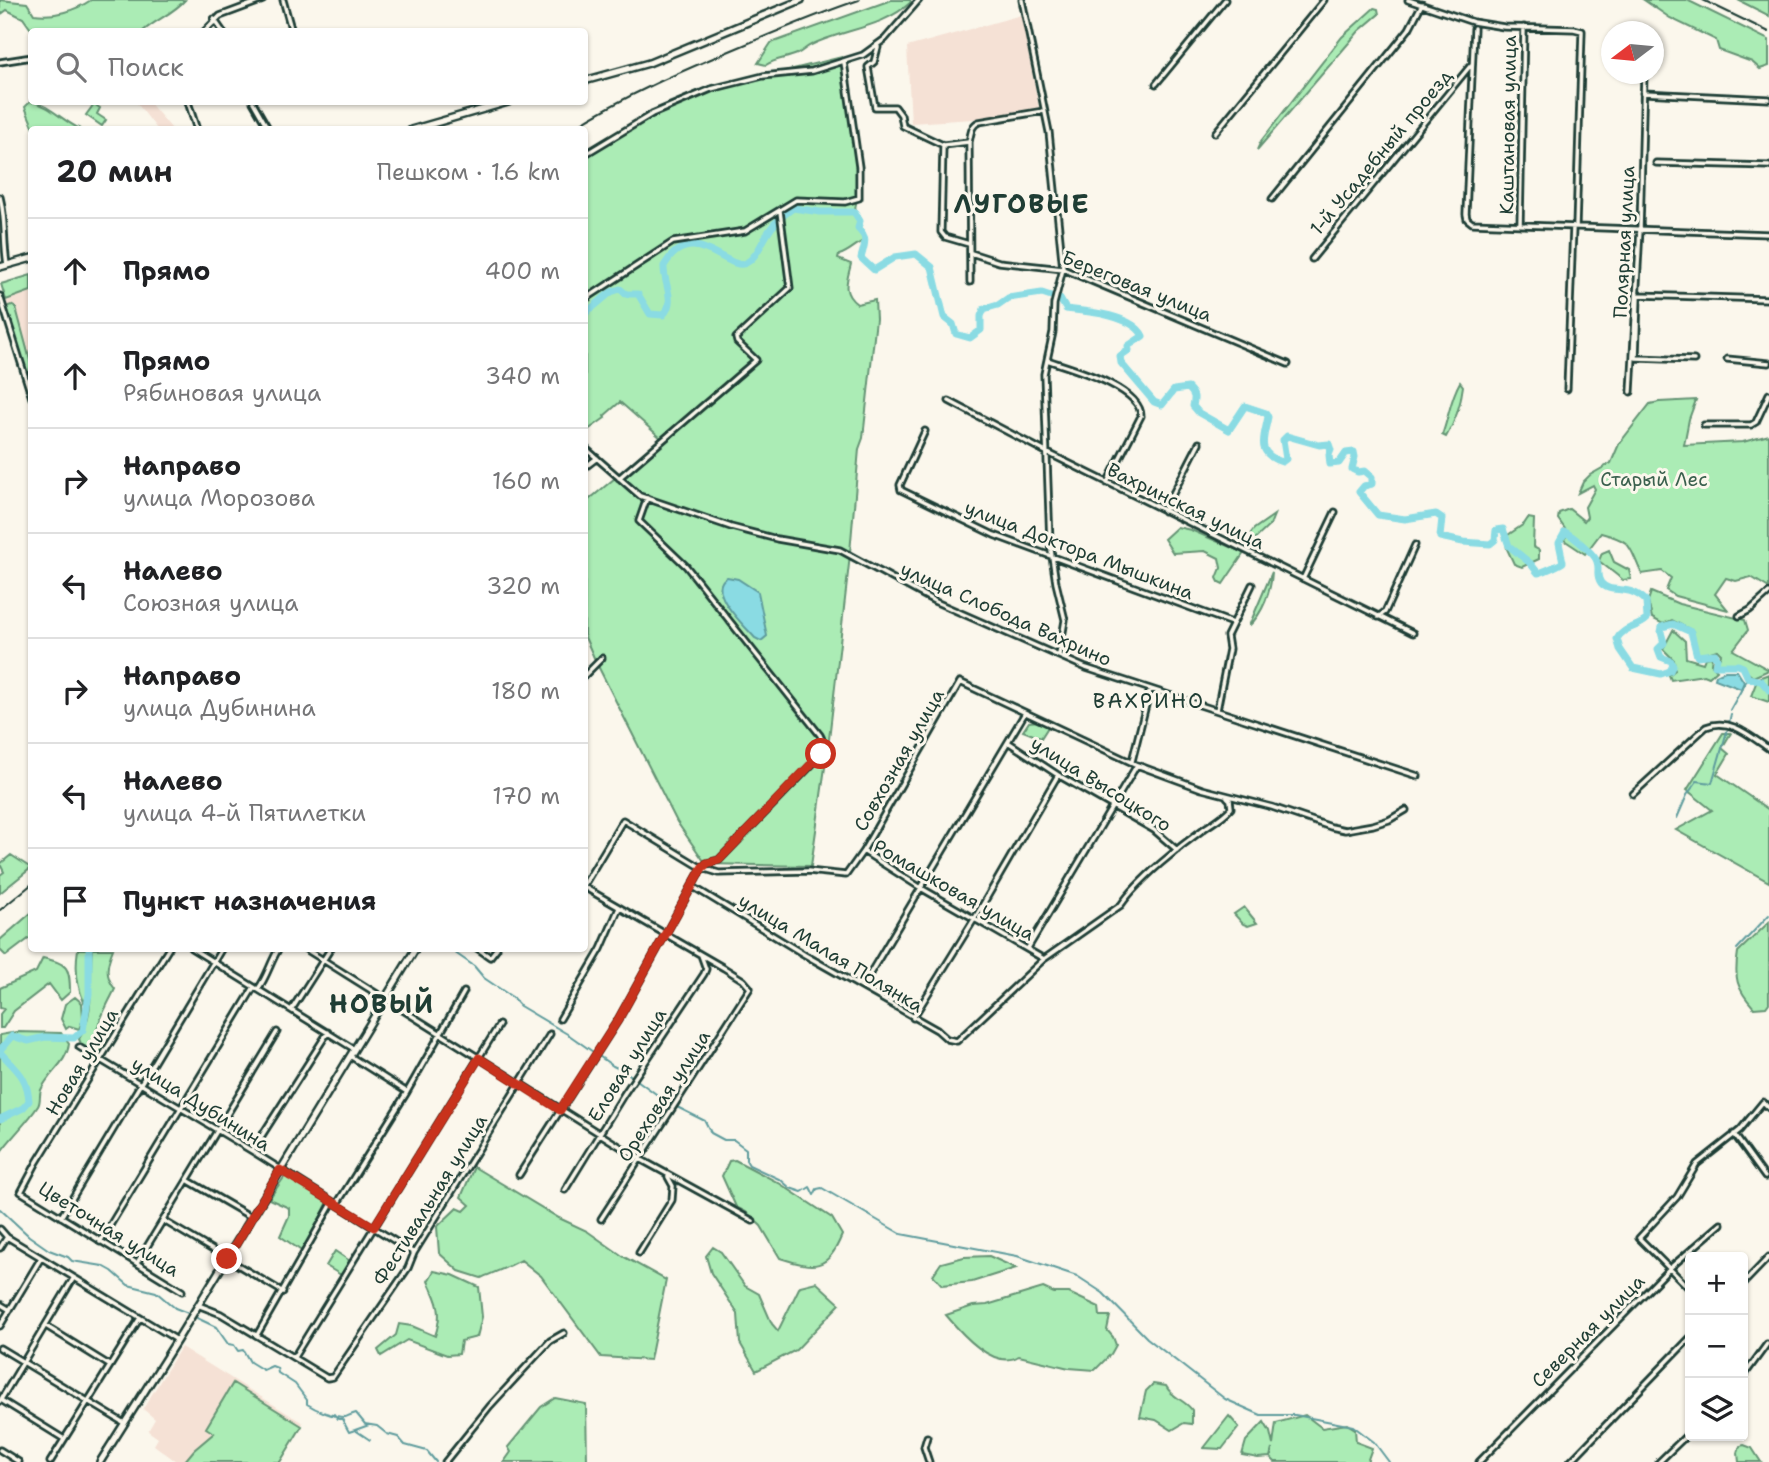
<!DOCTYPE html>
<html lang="ru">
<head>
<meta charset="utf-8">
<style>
  body { margin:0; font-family:"Shantell Sans",sans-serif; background:#f6f6f6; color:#202124 }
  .controls { position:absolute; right:21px; bottom:21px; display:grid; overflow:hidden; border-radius:7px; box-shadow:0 2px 5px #0004 }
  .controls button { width:63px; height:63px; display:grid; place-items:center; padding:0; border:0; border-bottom:2px solid #e0e0e0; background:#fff; color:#202124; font:35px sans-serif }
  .compass { position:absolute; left:1601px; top:21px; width:63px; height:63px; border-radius:50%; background:#fff; box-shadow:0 2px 5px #0004; rotate:254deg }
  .stop { position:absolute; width:21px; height:21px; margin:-16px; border:5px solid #c8321e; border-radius:50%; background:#fff }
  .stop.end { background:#c8321e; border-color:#fff; box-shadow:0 2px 7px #0008 }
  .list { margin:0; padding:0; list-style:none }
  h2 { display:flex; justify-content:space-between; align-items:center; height:91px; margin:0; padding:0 28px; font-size:30px }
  h2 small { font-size:23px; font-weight:400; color:#757577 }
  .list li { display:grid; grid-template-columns:46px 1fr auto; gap:21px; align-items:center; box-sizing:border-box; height:105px; padding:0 28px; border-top:2px solid #e0e0e0 }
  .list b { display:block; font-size:26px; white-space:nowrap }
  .list p { margin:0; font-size:23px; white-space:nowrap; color:#757577 }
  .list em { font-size:23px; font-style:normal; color:#757577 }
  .icon { flex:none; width:38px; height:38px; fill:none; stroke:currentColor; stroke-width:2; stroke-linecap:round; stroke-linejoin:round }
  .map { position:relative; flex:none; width:1769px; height:1462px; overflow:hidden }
  .search { position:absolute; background:#fff; box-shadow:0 2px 5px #0004; left:28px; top:28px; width:560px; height:77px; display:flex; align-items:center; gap:18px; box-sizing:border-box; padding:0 24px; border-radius:7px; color:#757577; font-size:26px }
  .panel { position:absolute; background:#fff; box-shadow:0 2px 5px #0004; left:28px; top:126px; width:560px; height:826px; border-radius:7px }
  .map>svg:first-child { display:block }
  .built { fill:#f5e1d5 }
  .green { fill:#abecb5; stroke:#659474; stroke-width:2 }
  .water { fill:#8adbe3; stroke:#5f9c9d; stroke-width:2 }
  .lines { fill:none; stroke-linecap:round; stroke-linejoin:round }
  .stream { stroke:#5f9c9d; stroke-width:2 }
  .river { stroke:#8adbe3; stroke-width:7 }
  .street-casing { stroke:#1f3d34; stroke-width:9 }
  .secondary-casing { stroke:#1f3d34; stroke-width:10 }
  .primary-casing { stroke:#1f3d34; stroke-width:10 }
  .street { stroke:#fbf7ec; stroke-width:3.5 }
  .secondary { stroke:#fbf7ec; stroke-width:5 }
  .primary { stroke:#fbf7ec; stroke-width:5 }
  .rail { stroke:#1f3d34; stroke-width:2 }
  .route { stroke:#c8321e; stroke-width:9 }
  .labels { text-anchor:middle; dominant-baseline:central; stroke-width:6; stroke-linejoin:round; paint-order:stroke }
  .street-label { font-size:19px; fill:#1f3d34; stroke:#fbf7ec }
  .park-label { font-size:19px; fill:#3b604e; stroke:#fbf7ec }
  .neighbourhood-label { font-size:21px; letter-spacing:2px; fill:#1f3d34; stroke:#fbf7ec }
  .district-label { font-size:26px; font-weight:bold; letter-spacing:2px; fill:#1f3d34; stroke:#fbf7ec }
</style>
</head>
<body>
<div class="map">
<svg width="1769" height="1462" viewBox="0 0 1769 1462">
  <rect width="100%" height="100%" fill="#fbf7ec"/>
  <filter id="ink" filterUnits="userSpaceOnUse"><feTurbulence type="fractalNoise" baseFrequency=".0143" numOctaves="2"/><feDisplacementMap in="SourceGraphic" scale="14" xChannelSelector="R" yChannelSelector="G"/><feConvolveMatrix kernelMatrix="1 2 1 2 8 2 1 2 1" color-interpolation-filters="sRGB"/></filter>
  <g filter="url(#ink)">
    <path class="built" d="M1021,15l18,93 -66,11 -62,4 -4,-76z
      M136,102h13l23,27h-15z
      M31,275v108l-30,-99z
      M181,1347l122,76 -23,39 -86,-12 -10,12h-7l-23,-17 4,-7 -10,-7 7,-12 -12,-10z"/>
    <path class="green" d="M0,0l27,3 7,11c19,3 41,-3 57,-14h94c-12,14 -29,19 -43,32l-104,-1 -8,-3 -7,-10 -16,-8 -7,5z
      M891,0h19l1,2c-28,26 -67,27 -100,43 -5,2 -9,7 -14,9 -11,5 -21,4 -31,11l-8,-2 13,-20z
      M1644,0h43l82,40v26l-9,3 -8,-7 -33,-12 -3,-10 -46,-22z
      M1738,0h31v16l-3,-2z
      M1374,8l4,1 1,5 -20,17 -102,119 4,-9 81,-104z
      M842,57l17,110v31c-9,11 2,18 -1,30l6,6 2,6c-11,4 -16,12 -27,15l-1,4 13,5c-4,17 -10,28 6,40l18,-4 1,19 -13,119 -4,11 -10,115 -20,175 -18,127 -105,-2 -29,-42 -82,-162 -11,-25 1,-132 77,-64 -42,-37 -16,14 1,2 -20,14v-276l61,-38 65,-30 56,-16h14z
      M31,101c18,4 32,20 49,28h-46l-9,-22z
      M94,104l6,4 -3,6 9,6 -4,6 -16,-11z
      M31,275v16l-25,9 -5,-16z
      M11,305l5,3 15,56 -2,9 -3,-1 -20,-65z
      M1460,382l3,4c-2,17 -8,36 -17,51l-4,-2c7,-18 8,-36 18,-53z
      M1696,400l-7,19 -5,26 59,-3 26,-7v153l-18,-11 -15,4 -10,-3 -11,16 13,16 -53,-14 -9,-6 5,-12 -9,-7 -20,3c-14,-29 -8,-32 -41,-41l-16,21 -21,-14 4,-7 -10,-14 1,-6 10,-4 15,12 3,-4 -2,-10 10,-18 -2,-4 -15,8 5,-11 7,-7 21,-12 8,-19 31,-40 9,-2z
      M1274,515l-4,10 -21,20h-4v-4l9,-12z
      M1528,518l6,1 -1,28 6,3v9l-17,8 -8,-3 -7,-15 -2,-12 19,-13z
      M1177,527l14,3 53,23 -21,31 -4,-2 -2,-4 4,-10 -2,-10 -14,-7 -32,2 -9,-14z
      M1609,550l5,12 15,8 2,9 -8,1 -24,-19 3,-8z
      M1272,572c-1,19 -9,41 -23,54z
      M1651,592l28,12 66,16 3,10 -15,20 36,20 -16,7 -16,-13 -20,-1 4,-9 -4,-4 -16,5 -5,-4 -3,-20 -21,-11 -9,4 -11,-6 -4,-17z
      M1673,630l12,11 1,17 17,5 2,-5 7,-1 -1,7 6,6 -8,7 -5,-2 -33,5 -2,-5 6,-5 -1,-10 -11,-11z
      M1769,674v28l-18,-6 7,-18z
      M1039,721l9,6 -7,11 -18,-7 6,-9z
      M1723,733h8l-9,15 7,6 -12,20 52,36v72l-93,-52 36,-20 -25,-20z
      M11,855l20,13 -31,25v-18l4,-3 -4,-8z
      M1244,907l13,16 -9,3 -5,-2 -9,-10z
      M31,913v24l-25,19 -6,-6v-10z
      M1769,922v81l-3,4 -12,1c-18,-20 -20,-30 -16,-56z
      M78,949h9v47l-3,6c-8,-18 -9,-34 -6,-53z
      M92,949h21c-6,15 -9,26 2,40 -8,17 -16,29 -20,48l7,12 -6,5 -14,-8 -3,-7c17,-26 10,-61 13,-90z
      M43,958c24,6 27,8 27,34l-9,8 -12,-16 -35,27 -11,17h-3v-14l4,-5 -4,-1v-20l36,-16z
      M75,997l7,6 1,16 -4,10 -9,-3 -4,3 -5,-10 4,-15z
      M17,1032l44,1 8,11c-2,19 -21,29 -28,46 -2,5 0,11 -3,16 -11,17 -26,30 -38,47v-118z
      M735,1160l44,23 53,35 10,17c-15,36 -27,34 -62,23l-19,-32 -15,-14 -10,-5 -14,-31 7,-15z
      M474,1167l85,51 28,13 37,26 42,23 -16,80 -49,-3 -60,-81 -20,-16c-14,8 -26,12 -40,18l-22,-7 -20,-18 -2,-26 20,-19 7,3 6,-6 -9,-8z
      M285,1176l43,26 -25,50 -23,-16 9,-20v-8l-20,-9z
      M713,1247l8,5 24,34 14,8 13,30 6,7 22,-45 16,-4 24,22 -44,46 -40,21 -16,-28 -2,-29 -27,-41 -5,-17z
      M335,1251l15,10 -9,14 -15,-9z
      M989,1256l27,12 -44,14 -30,3 -9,-10 8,-12 23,-6z
      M434,1271l19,4 26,12 3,30 -5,20 -16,4 -2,13 -12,1 -40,-15 -26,16 -3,-6 18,-15 3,-11 13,2 23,10c8,-23 3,-34 -7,-55z
      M1043,1288l11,5h15l30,14 1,9h10l-3,14 6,7 3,8 -5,9 -16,16 -26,-2 -50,-12c-25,15 -58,-23 -73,-41l27,-9 14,-1z
      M233,1383l69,43 -22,36h-96l10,-12 20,-17 -8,-5z
      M1153,1384l13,2c6,12 19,14 26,24v14l-8,-1 -12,7 -16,-10 -16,-3 6,-26z
      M555,1398l31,6 1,58h-83l7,-10 -3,-5 33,-40z
      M1305,1415l17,13 25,-4 8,5 1,13 16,6 -5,14h-92l-4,-4 1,-9 -2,8 -12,1 -16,-3 4,-14 18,-19 6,10 3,13 3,-22z
      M1229,1416l10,11 -17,22 -18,-1z
      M1744,1445l8,3 9,14h-22l-1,-9 2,-7z"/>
    <path class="water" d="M727,577l11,2 20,13 9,44 -6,5 -6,-3c-11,-13 -50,-48 -28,-61z
      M1725,671h12l7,11 -3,7 -26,-10 1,-4z"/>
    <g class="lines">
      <path class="stream" d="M1730,710l18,-32
        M1729,723l2,-9
        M1677,818l10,-23 10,-14 15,2 15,-52
        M448,948l26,18 10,12 28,19 8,9 49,29 44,31 13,6 41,30 38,19 6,12 13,7h10l12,9v11l3,5 32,15 9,8 12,4 8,-5 4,8 3,-6 5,-1 79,46 116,22 60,20 26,17 44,45 78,61 36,16h34l58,11 21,16 15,20
        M1737,949l32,-34
        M0,1209l29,27 20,14 19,7 4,4 31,5 9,5 16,14 28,7 19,16 13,5
        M197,1318l19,9 12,17 6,1 4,6 5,-1 7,12 13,8 9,-4 5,2 1,5 17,11 12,16v4c9,6 26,13 38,13 3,-1 7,-3 11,-4l9,11 12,2 10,8 11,3 7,8 22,6 9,11
        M334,1414l4,5h4l7,13 6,-2 15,10
        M355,1430l14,-5"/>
      <path class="river" d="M784,215l9,-7 27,4h34l6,9 -2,7c11,10 6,18 3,30l13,12 21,-13 21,-3 16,13 12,50 9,7 3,10 14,4 11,-8v-14l3,-7 14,-4 10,-7 34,-5 18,6 6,10c20,2 67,6 77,27l-15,10 1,4 -9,6 1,7 33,39 8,3 12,-15 14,-2c7,7 7,9 5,18l6,7 30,17 16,-24 21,7 2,4c-4,21 -13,36 14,45l4,-3 -3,-19 4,-4 32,9 10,-1 2,6 -2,5 1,9 9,-1 7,-10 8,-1 1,5 -3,12 6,3 7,-1 7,6v7l-8,2 -5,6 19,23 27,4 31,-5 6,4 -2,19 23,5 27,2 5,-4 1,-10 7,-1 6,17 21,17 8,10c3,0 23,-9 25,-11l-4,-19 6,-11c7,3 31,23 32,30 3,8 -2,13 4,21 10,12 28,0 45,18l1,18c-9,9 -24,8 -30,20l3,10 13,19 28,6 9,-3 3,-6 -2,-4 -10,-4 -3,-8 6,-6 -3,-11 1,-5 11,-3 18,8 6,24 18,-2 2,4 -2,7h23l5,2 5,11 13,3 8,9
        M592,308l19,-16 9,-3 6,5h12l12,20 13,1c14,-14 0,-32 1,-49 28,-48 65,7 82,-3 15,-8 18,-33 34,-44
        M584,315l4,-4
        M0,1050l12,-14 16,5 17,-4 29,1 9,-8 6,-36v-46
        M0,1052c16,18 27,23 29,49l-6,7 -23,11"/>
      <g class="street-casing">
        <path id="street" d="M283,0l9,32
          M1022,0l27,132 14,137 -9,35 -1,28 -9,42 6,169 6,40 9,37 -6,35
          M1408,0l65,22 31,5 70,2 8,2 -6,196
          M214,19l9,13
          M1474,28l-8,186 1,5 5,4 297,11
          M204,32l16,-16 43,-16
          M878,47l-4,15 -6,5 7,40h20l6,8 2,11 40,19 26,-3c2,-8 2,-17 10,-20l65,-11
          M0,62l32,-5
          M1156,84l69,-84
          M1643,93l126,6
          M188,102l9,28
          M253,102l16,28
          M1215,133l109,-133
          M969,142l1,140
          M943,146l-2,86 4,5 24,7
          M584,155l68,-41 59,-25 52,-13 49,-5 51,-16 22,-16 34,-39
          M1656,163l113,3
          M0,197c6,23 3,44 7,67
          M1272,199l137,-170 13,-25
          M1520,225l4,-198
          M971,253l28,9 64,7 225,95
          M1312,259l159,-194
          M0,296l32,102
          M584,300l89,-58 72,-11 51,-31 49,2 14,-4v-31l-15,-105
          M1727,359l42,4
          M1047,360c23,8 94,27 94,56l-34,67
          M1694,360l-58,-2 2,-63 131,4
          M1567,389l6,-162
          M1631,392l9,-163 4,-155
          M949,401l97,51 367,181
          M1704,425h47l5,-3 13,-28
          M925,431l-25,54 1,5 93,45 238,88
          M584,447l56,49 91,31 46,12 63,11 96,52 150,66 332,108
          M584,468l13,-10
          M619,478l137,-118 -19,-18 -1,-4 54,-50 -10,-77
          M1164,511l35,-68
          M1303,579l32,-67
          M1739,616l11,-6 19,-17
          M1378,617l7,-5 30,-67
          M584,676l18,-18
          M1217,710l12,-61 -2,-13 25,-51
          M1008,742l50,33 96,55 23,20
          M1132,761l18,-72
          M1633,794l73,-67c24,-10 44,9 63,22
          M863,851l58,37 123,71
          M584,885l39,-65 79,48 17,5 89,-2 38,4 17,-24 97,-169 177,83 65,24 70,18 59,20 14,3 28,-5 16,-5 17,-10
          M692,886l113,69 132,75 10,9 10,2 87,-82 77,-54c17,-25 59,-59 84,-77 10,-7 18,-11 26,-20l-1,-8 -3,-3
          M584,887l140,81 19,12 7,8 -149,231
          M169,948l-132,214 -16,30 161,99
          M191,948l163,101
          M304,948l336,211 113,62
          M477,948l13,9 7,-9
          M1028,948l109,-183
          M862,987l163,-274
          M258,989c9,-12 12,-26 21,-41
          M292,1009l39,-61
          M913,1018l62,-100 83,-143
          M560,1019l41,-70 18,-41
          M79,1047l173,104 162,102
          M350,1056l57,36
          M1734,1134l31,43
          M252,1151l76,-119
          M519,1175l99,-155 84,-152 5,-5 12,-3 103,-106c2,-7 2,-12 -2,-19l-134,-169 -47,-45 8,-23
          M189,1181l62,36
          M565,1190l59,-96 80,-120 2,-5 -5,-14
          M337,1204l70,-112 57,-100
          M61,1217l161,-269
          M164,1221l119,71
          M0,1229l7,8 170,103
          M100,1242l154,-255
          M0,1248l7,-11
          M639,1253l33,-53 1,-14 -5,-9
          M137,1263l140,-231
          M1743,1284l26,-27
          M1690,1289l-51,-51 38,-41 20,-33 43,-34 23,-28 6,6
          M0,1304l10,6
          M198,1305l23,9 106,64 6,-1 75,-109 6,-15 136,-219
          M0,1326l41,-68
          M46,1326l63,39
          M257,1335l76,-133
          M0,1348l124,75
          M294,1357l205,-332
          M1743,1377l24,-33
          M1,1400l63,39
          M0,1401l73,-122
          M927,1437l-3,10 5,15
          M0,1450l19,12
          M50,1462l90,-144
          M445,1462l45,-56 60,-65 14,-8
          M1479,1462l191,-194 51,-44
          M1570,1462l120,-124
          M1659,1462l31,-30"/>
      </g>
      <g class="secondary-casing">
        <path id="secondary" d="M100,1462l77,-122 239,-392"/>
      </g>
      <g class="primary-casing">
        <path id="primary" d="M584,81l65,-18 152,-63
          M411,130l97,-28
          M0,267l32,-9"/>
      </g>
      <use href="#street" class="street"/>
      <use href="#secondary" class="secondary"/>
      <use href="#primary" class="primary"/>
      <path class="rail" d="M1703,0l66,32
        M570,130c55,-35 114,-60 174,-85 38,-16 76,-32 115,-45
        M0,910l32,-26"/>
    </g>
  </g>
  <g class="lines" filter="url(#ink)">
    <path class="route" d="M227,1259l53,-89 94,57 105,-169 81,52 58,-90 84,-152 5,-5 12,-3 102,-106"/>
  </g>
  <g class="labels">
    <g class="street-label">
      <text transform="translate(1508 125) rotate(-89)">Каштановая улица</text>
      <text transform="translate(1381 152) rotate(-50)">1-й Усадебный проезд</text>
      <text transform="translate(1624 242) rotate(-87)">Полярная улица</text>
      <text transform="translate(1137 286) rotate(22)">Береговая улица</text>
      <text transform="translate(1186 506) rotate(26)">Вахринская улица</text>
      <text transform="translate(1079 550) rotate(21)">улица Доктора Мышкина</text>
      <text transform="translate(1006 614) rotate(24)">улица Слобода Вахрино</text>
      <text transform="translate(899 760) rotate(-60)">Совхозная улица</text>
      <text transform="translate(1101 784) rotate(32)">улица Высоцкого</text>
      <text transform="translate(954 890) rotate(30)">Ромашковая улица</text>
      <text transform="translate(831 953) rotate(31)">улица Малая Полянка</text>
      <text transform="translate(82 1062) rotate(-59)">Новая улица</text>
      <text transform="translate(627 1065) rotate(-58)">Еловая улица</text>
      <text transform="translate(664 1096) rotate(-57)">Ореховая улица</text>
      <text transform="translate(201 1104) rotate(32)">улица Дубинина</text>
      <text transform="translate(430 1200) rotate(-58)">Фестивальная улица</text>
      <text transform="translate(109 1229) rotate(32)">Цветочная улица</text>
      <text transform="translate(1588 1331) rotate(-45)">Северная улица</text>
    </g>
    <g class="park-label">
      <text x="1654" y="479">Старый Лес</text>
    </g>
    <g class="neighbourhood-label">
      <text x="1149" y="701">ВАХРИНО</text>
    </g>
    <g class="district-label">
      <text x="1022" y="203">ЛУГОВЫЕ</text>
      <text x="382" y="1003">НОВЫЙ</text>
    </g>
  </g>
</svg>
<div class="controls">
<button>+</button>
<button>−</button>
<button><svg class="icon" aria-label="layers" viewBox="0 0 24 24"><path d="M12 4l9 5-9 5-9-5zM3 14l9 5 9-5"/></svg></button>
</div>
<svg class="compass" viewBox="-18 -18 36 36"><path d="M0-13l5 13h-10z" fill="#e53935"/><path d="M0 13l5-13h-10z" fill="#757577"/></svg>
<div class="stop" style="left:821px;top:754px"></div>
<div class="stop end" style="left:227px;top:1259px"></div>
<div class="search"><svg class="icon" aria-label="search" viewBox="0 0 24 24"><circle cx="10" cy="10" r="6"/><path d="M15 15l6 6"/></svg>Поиск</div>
<section class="panel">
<h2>20 мин<small>Пешком · 1.6 km</small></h2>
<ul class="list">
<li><svg class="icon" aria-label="ahead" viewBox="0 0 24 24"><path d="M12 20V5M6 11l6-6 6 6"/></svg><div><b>Прямо</b></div><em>400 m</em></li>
<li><svg class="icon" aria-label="ahead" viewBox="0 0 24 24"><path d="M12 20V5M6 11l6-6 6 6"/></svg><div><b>Прямо</b><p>Рябиновая улица</p></div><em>340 m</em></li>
<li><svg class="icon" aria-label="right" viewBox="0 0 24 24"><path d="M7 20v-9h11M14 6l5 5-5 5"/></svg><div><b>Направо</b><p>улица Морозова</p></div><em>160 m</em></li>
<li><svg class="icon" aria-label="left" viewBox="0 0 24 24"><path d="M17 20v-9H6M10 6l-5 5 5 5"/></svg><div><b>Налево</b><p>Союзная улица</p></div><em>320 m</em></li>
<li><svg class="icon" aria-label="right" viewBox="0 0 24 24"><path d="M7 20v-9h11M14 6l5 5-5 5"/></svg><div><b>Направо</b><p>улица Дубинина</p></div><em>180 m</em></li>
<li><svg class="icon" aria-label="left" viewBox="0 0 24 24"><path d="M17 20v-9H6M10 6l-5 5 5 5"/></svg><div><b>Налево</b><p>улица 4-й Пятилетки</p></div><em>170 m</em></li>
<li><svg class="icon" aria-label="arrive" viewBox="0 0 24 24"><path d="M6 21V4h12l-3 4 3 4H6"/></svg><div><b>Пункт назначения</b></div></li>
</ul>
</section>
</div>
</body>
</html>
